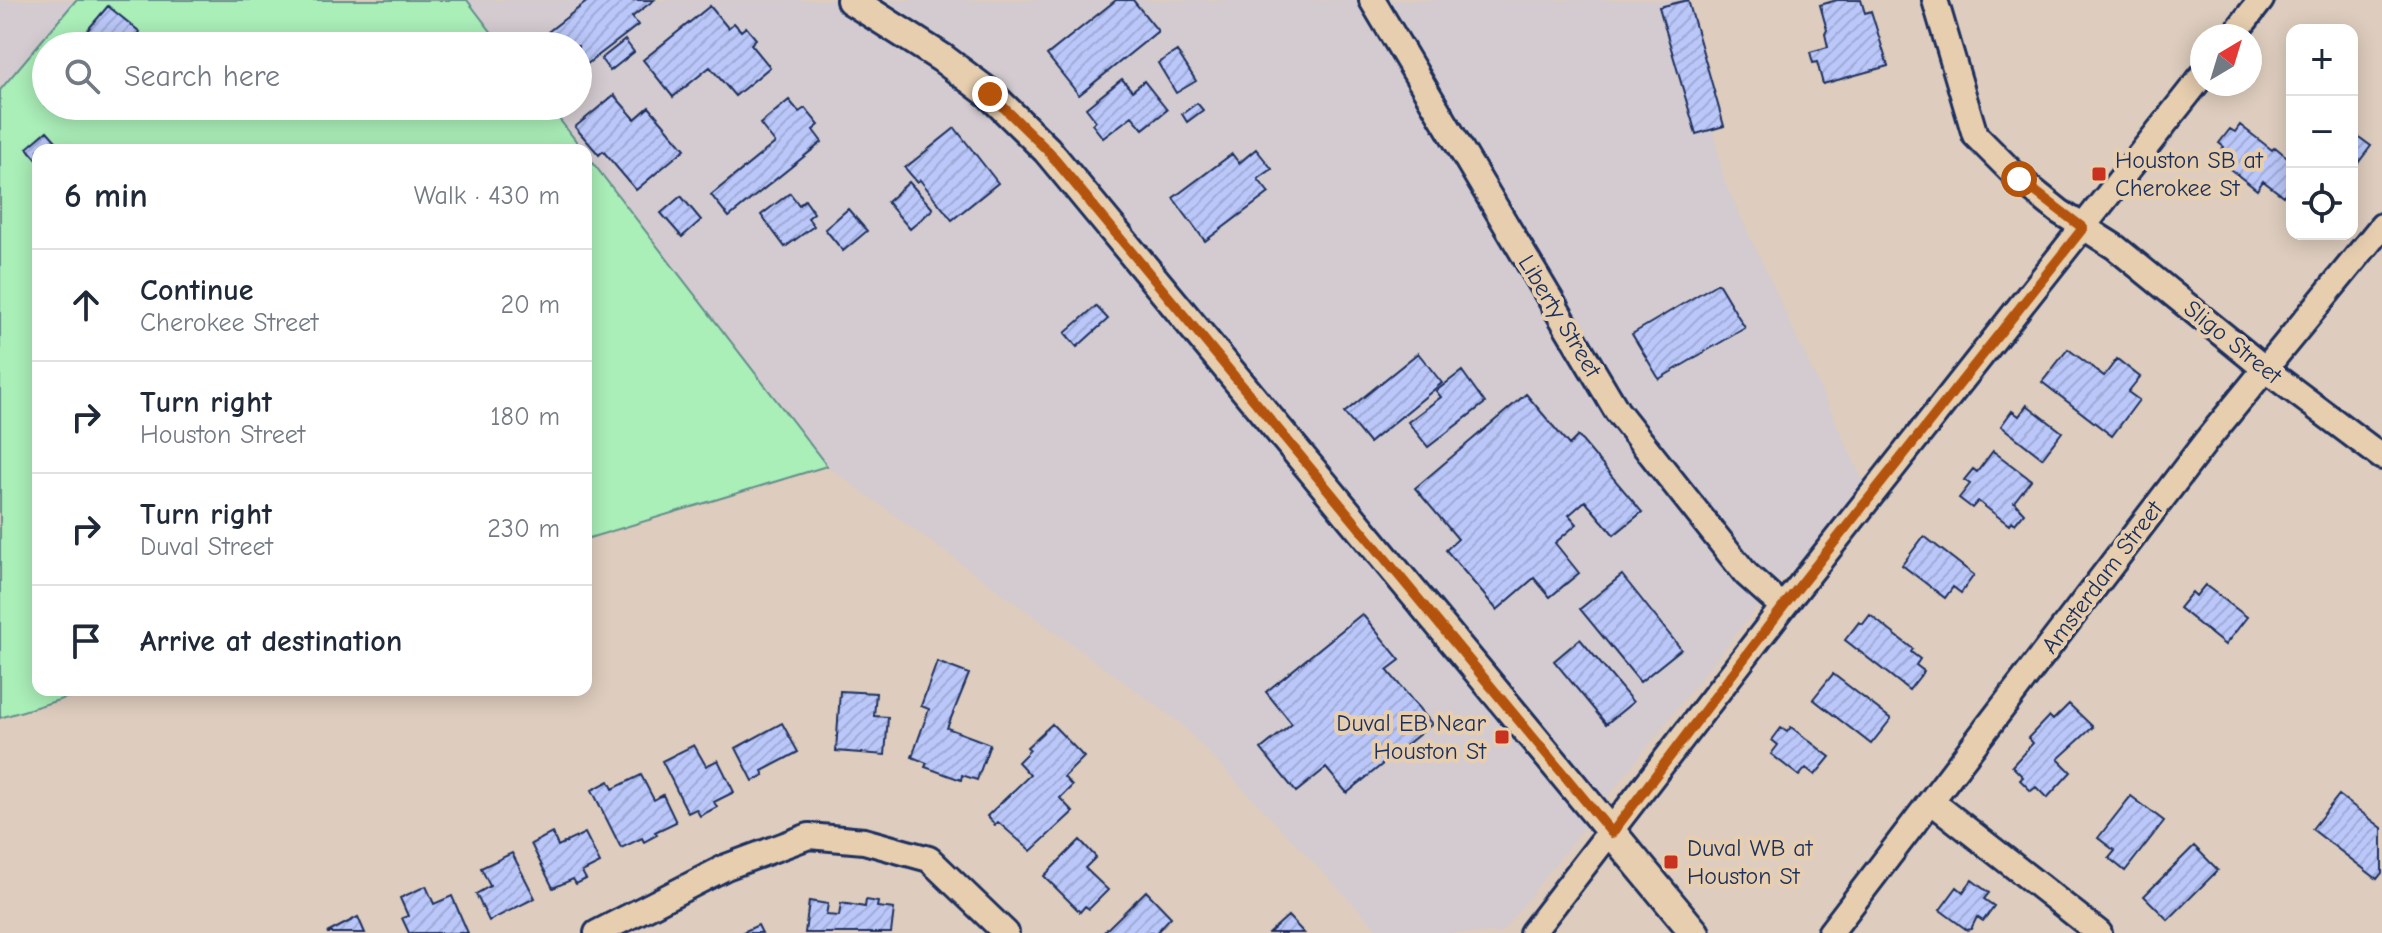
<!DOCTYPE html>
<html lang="en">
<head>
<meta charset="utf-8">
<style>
  body { margin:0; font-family:"Comic Neue",sans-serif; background:#f2f2f3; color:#1f2937 }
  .controls { position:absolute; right:24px; top:24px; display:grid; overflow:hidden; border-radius:16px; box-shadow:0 4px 20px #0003 }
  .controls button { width:72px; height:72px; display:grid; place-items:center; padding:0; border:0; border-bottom:2px solid #e0e1e3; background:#fff; color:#1f2937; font:40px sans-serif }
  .compass { position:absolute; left:2190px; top:24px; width:72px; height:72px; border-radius:50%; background:#fff; box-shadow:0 4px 20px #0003; rotate:38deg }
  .stop { position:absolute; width:24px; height:24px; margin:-18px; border:6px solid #b45309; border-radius:50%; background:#fff }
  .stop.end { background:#b45309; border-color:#fff; box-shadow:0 2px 8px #0008 }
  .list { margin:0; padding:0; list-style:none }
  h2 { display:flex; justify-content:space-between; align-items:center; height:104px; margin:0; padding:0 32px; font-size:34px }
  h2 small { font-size:26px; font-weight:400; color:#747a83 }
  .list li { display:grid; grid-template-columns:52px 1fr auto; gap:24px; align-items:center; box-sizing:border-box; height:112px; padding:0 32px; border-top:2px solid #e0e1e3 }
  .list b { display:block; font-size:30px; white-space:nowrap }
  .list p { margin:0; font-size:26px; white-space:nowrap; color:#747a83 }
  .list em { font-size:26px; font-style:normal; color:#747a83 }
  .icon { flex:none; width:44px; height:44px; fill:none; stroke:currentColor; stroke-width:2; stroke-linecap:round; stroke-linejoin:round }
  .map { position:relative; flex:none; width:2382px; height:933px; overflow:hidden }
  .search { position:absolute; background:#fff; box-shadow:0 4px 20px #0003; left:32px; top:32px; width:560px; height:88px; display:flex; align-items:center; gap:20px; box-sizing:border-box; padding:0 28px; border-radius:44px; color:#747a83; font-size:30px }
  .panel { position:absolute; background:#fff; box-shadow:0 4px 20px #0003; left:32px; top:144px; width:560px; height:552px; border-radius:16px }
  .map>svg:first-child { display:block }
  .built { fill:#d3cbcf }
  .park { fill:#aaeeb8; stroke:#628e8b; stroke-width:2 }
  .building { fill:url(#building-hatch); stroke:#1b2f5e; stroke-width:2 }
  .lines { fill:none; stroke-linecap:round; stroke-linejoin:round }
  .minor-casing { stroke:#1b2f5e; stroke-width:30 }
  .tertiary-casing { stroke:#1b2f5e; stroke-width:34 }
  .minor { stroke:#e7ceaf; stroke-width:24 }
  .tertiary { stroke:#e7ceaf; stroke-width:28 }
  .route { stroke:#b45309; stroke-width:10 }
  .poi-dot { fill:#c8321e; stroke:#e7ceaf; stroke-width:3 }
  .labels { text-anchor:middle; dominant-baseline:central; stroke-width:8; stroke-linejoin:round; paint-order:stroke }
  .poi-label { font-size:24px; fill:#1b2f5e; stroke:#e7ceaf; text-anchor:start }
  .street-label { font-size:24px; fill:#1b2f5e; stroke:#e7ceaf }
</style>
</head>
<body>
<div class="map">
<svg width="2382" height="933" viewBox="0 0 2382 933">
  <defs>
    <pattern id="building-hatch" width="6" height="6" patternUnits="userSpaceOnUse" patternTransform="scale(2)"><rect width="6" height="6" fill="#bac7f8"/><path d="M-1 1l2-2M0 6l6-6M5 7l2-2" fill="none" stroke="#9fabd7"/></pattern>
  </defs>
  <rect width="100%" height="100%" fill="#decdbe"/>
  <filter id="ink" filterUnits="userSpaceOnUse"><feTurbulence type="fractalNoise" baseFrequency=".0125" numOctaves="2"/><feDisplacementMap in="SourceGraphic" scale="16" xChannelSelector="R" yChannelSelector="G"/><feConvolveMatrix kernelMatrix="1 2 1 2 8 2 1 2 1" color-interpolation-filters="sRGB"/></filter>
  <g filter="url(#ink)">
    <path class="built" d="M0,0h76l-76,90z
      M467,0h1220l37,180 142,307 -116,129 -249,317h-120l-201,-210 -353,-257 -241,-312v-4h-3l-34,-44h29v-60h-76z"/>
    <path class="park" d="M76,0h391l35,46h-456v60h503l34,44h-545v540h54l-92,28v-628z
      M586,154l241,312 -241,73z"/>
    <path class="building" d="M589,0h65l-22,17 6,8 -60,46v-25h-40l-3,-4z
      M1116,0h17l25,31 -79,64 -32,-40z
      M1688,0l36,126 -28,8 -37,-127z
      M1837,0h24l4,13 6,-2 17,55 -65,18 -6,-22 -4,1 -3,-11 18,-5 -3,-13 2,-4 -7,-25z
      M108,6l32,26 -12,14h-40l-8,-7z
      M710,6l18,22 6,-5 7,8 5,-4 10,12 -5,5 19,23 -35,29 -25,-29 -37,30 -30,-37z
      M137,37l10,9h-19z
      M625,40l9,12 -24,19 -9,-12z
      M1177,51l19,30 -20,12 -18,-30z
      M1122,79l10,12 12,-10 23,29 -24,19 -11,-13 -29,22 -11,-14 4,-3 -10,-13z
      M614,95l21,24 14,-12 36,42 -49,41 -33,-39 -4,4 -24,-28z
      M789,100l10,12 6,-4 14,17 -6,5 9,12 -93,75 -18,-22 64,-52 -15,-19z
      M1197,103l6,7 -16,12 -5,-8z
      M2240,125l32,25 3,-3 12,10 3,-3 2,2v29l-9,11 -20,-15 -6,9 -41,-32 8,-11 -5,-4 11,-14 5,3z
      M955,128l43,55 -46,37 -32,-40 -3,2 -12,-14z
      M47,131l17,19h-26v11l-11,-13z
      M2352,132l19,14 -19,25z
      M1256,149l16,20 -14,10 11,14 -64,48 -32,-43 59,-44 7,9z
      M909,182l24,27 -23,20 -23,-27z
      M790,193l9,12 6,-5 9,13 -6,5 6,8 -29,21 -24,-32z
      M681,196l20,24 -19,17 -21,-24z
      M848,209l19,22 -24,20 -18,-22z
      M1718,283l27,45 -86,51 -27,-45z
      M1096,306l12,13 -31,28 -12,-14z
      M2068,349l36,27 13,-17 23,18 -12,15 11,8 -27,36 -70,-54z
      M1418,353l24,30 -73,60 -25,-30z
      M1462,371l23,32 -57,44 -20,-25 33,-25 -5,-6z
      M1526,394l43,51 9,-9 64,76 -28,23 -29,-34 -16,14 8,9 -22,19 24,30 -29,24 -16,-19 -37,32 -51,-60 12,-11 -43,-51z
      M2027,405l35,27 -20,26 -41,-32 11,-15 7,5z
      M1993,451l38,29 -17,22 10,11 -9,11 -3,-3 -3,4 -31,-24 -6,7 -13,-10 11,-14 -6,-4 9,-11 4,3z
      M1924,536l50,39 -13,18 -8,-6 -8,11 -43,-33z
      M1622,575l59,74 -41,33 -60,-73z
      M2205,585l42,32 -22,28 -46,-37 13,-16 4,4z
      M1362,614l38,46 -13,10 45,54 -85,69 -21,-25 -30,24 -35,-43 31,-25 -26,-32z
      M1870,615l43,34 -2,3 9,7 -4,6 8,6 -15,19 -64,-50 14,-18 4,2z
      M1580,639l53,63 -27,22 -52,-63z
      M937,662l32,12 -22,54 43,16 -13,36 -15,-5 -1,5 -36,-13 2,-4 -15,-6 17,-48 -8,-3z
      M1833,674l58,45 -20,25 -58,-45z
      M840,691l36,2 -2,23 14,1 -3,38 -49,-4z
      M2069,704l24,23 -35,32 13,13 -24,26 -11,-11 -5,4 -11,-11 3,-3 -11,-11 21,-23 -5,-5 21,-22 4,4z
      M782,723l16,29 -36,19 2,4 -11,6 -17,-33z
      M1052,724l32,33 -20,20 8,9 -12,12 13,14 -42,39 -33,-29 -3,3 -8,-9 43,-41 -12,-13 12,-12 -3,-3z
      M1791,727l39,30 -15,18 -9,-7 -7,8 -28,-22 7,-9 -6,-5 9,-12 6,4z
      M694,745l12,21 12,-6 16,32 -20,10 3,5 -17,9 -4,-7 -8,4 -26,-52z
      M641,775l13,25 9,-5 13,27 -21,10 2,3 -13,7 -2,-4 -21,10 -29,-58 17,-9 4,8z
      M2339,795l43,33v45l-5,6 -65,-50z
      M2131,796l33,25 -39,50 -16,-13 6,-7 -17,-13z
      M552,833l6,13 27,-13 15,30 -18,9 4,7 -10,5 -3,-5 -20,9 -22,-44z
      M1080,840l16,17 -11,11 23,22 -19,19 -4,-3 -5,6 -36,-36z
      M2194,846l24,24 -50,50 -24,-24z
      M512,853l23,45 -46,23 -13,-27 14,-8 -9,-18z
      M1972,880l17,13 -5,6 10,7 -11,15 -6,-4 -6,12 -4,1 -27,-20 17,-23 6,5z
      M426,886l8,18 18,-8 16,37h-59l-7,-15 6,-2 -8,-18z
      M1146,891l25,26 -15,16h-53z
      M866,900l12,2 -1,5 17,2 -3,24h-86l4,-32 19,3 -2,11 13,1 2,-13 24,4z
      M1288,916l16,17h-35z
      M358,917l7,16h-38z
      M758,925l4,8h-21z"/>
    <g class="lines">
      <g class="minor-casing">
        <path id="minor" d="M1372,0l245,411 129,163 37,33
          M1935,0l40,135 44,44 41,33 55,35 150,122 117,88
          M2233,36l28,-36
          M1931,801l168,132
          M597,933l129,-66 83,-31 55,5 65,18 77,74
          M1532,933l251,-326 419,-531
          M1830,933l377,-493 175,-214"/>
      </g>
      <g class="tertiary-casing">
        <path id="tertiary" d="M851,0l91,58 48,36 57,56 648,783"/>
      </g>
      <use href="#minor" class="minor"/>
      <use href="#tertiary" class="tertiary"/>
    </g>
  </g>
  <g class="lines" filter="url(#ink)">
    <path class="route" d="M990,94l57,56 565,683 171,-226 300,-379 -64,-49"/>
  </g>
  <g class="poi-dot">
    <rect x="2091" y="166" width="16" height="16" rx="4"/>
    <rect x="1494" y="729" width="16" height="16" rx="4"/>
    <rect x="1663" y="854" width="16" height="16" rx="4"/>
  </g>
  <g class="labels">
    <g class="poi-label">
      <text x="2115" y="160">Houston SB at<tspan x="2115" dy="28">Cherokee St</tspan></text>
      <text x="1486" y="723" text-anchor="end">Duval EB Near<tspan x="1486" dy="28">Houston St</tspan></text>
      <text x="1687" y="848">Duval WB at<tspan x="1687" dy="28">Houston St</tspan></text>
    </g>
    <g class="street-label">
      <text transform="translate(1560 316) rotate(59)">Liberty Street</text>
      <text transform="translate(2233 342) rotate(39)">Sligo Street</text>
      <text transform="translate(2102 577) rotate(-53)">Amsterdam Street</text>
    </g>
  </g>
</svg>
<div class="controls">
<button>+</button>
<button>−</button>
<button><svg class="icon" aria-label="locate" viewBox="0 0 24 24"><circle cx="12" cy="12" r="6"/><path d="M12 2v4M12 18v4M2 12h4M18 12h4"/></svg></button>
</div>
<svg class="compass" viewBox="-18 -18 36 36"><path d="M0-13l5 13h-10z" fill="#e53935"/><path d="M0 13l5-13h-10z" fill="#747a83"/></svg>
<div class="stop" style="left:2019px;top:179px"></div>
<div class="stop end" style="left:990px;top:94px"></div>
<div class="search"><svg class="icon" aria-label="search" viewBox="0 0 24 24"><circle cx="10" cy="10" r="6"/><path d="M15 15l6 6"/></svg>Search here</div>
<section class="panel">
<h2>6 min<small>Walk · 430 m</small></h2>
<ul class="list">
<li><svg class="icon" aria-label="ahead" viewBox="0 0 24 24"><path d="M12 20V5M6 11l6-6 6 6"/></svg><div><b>Continue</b><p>Cherokee Street</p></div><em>20 m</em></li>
<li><svg class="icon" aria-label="right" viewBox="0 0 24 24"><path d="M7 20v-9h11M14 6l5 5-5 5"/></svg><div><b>Turn right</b><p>Houston Street</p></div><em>180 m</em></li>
<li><svg class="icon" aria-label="right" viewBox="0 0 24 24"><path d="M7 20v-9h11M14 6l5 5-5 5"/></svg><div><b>Turn right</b><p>Duval Street</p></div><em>230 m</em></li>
<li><svg class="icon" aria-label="arrive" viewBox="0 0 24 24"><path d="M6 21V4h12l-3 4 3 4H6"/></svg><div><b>Arrive at destination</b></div></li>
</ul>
</section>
</div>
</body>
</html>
